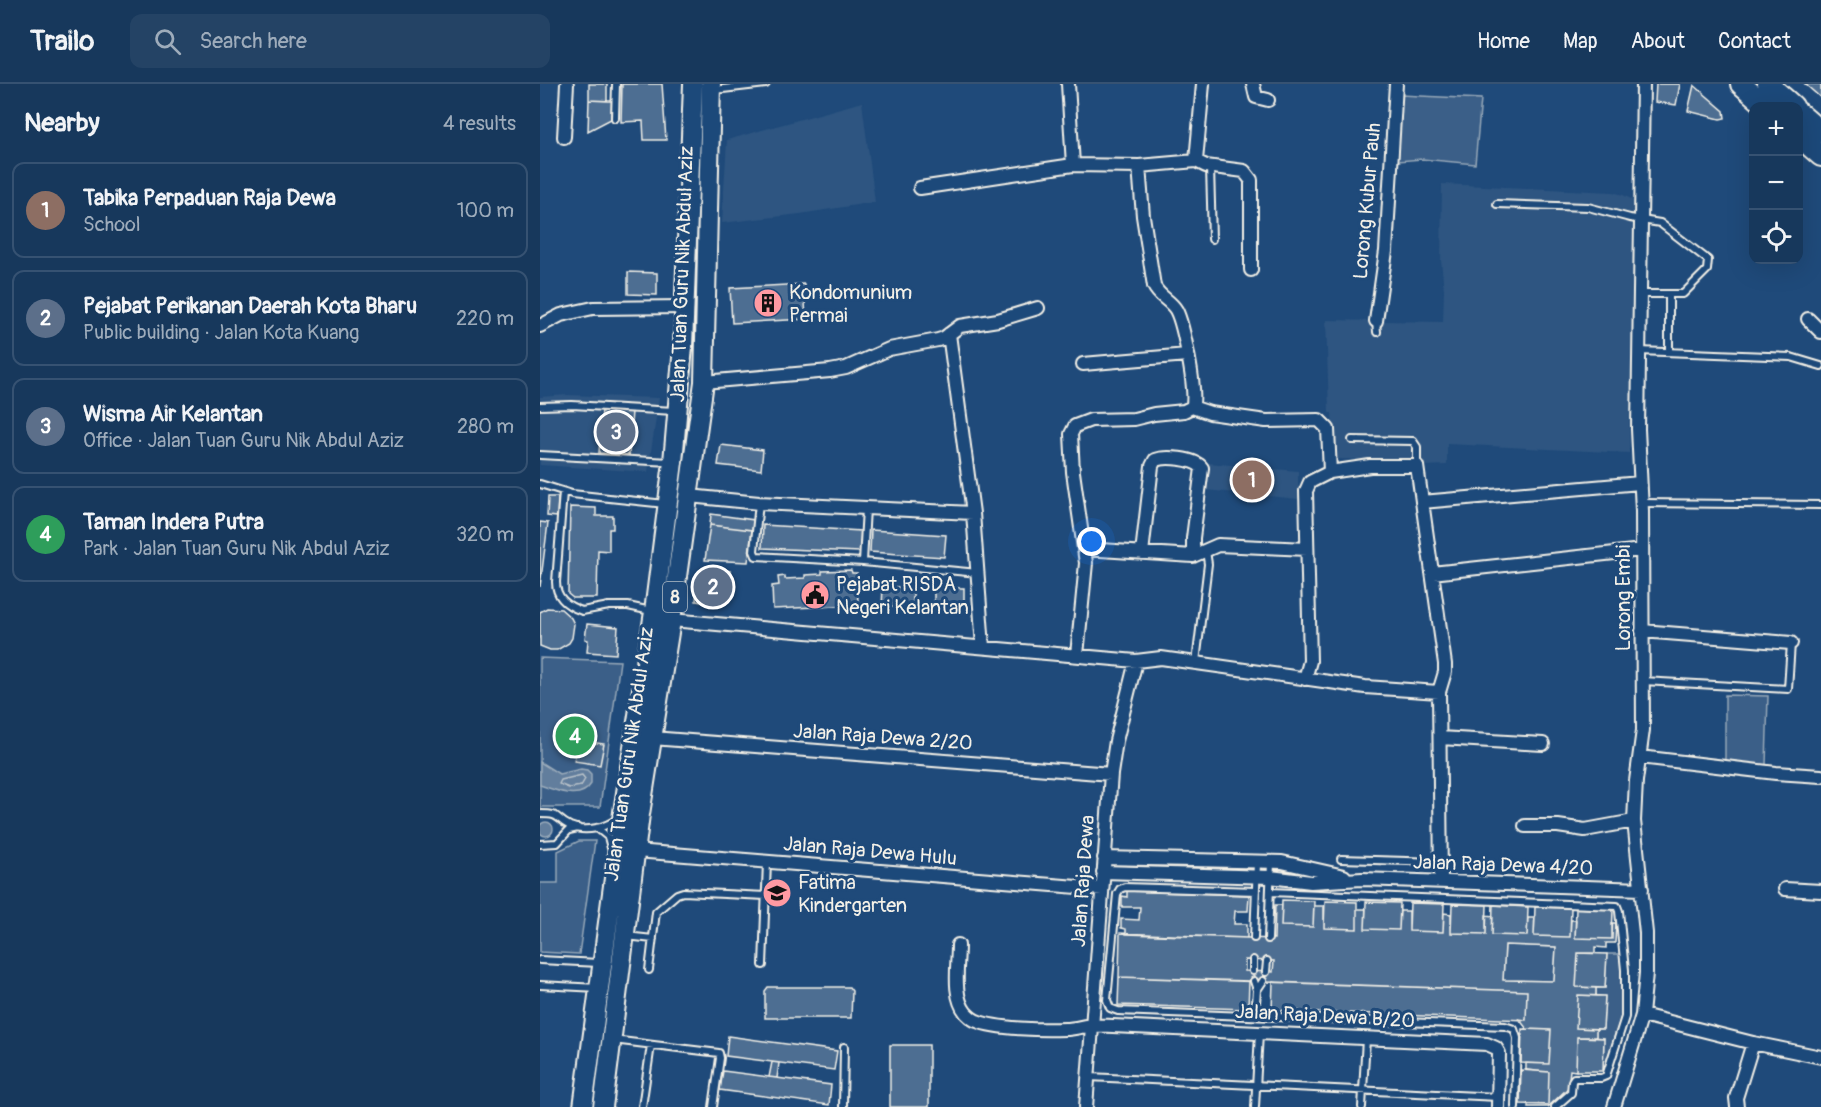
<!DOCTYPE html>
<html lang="en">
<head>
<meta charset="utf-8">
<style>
  body { margin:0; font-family:Pangolin,sans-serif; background:#244365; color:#f1f3f6 }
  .controls { position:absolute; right:18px; top:18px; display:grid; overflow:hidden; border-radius:12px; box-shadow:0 6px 24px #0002 }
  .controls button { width:54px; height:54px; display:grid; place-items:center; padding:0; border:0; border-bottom:2px solid #365272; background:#17385c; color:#f1f3f6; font:30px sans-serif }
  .you { position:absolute; left:552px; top:458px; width:21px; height:21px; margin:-15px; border:4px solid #fff; border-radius:50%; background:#1a73e8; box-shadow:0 0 0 9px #1a73e833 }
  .badge { display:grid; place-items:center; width:39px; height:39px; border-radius:50%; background:#ea580c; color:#fff; font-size:20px; font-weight:700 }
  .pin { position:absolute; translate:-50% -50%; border:3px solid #fff; box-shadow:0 2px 6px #0006 }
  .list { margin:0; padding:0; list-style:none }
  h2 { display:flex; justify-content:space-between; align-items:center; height:78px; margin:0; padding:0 24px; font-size:26px }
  h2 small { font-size:20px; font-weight:400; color:#9eacbb }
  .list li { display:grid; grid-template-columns:39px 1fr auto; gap:18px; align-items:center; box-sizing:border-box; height:96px; margin:0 12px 12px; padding:0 12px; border:2px solid #365272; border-radius:12px }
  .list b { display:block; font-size:22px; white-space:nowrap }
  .list p { margin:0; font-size:20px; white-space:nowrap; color:#9eacbb }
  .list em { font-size:20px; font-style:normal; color:#9eacbb }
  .icon { flex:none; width:33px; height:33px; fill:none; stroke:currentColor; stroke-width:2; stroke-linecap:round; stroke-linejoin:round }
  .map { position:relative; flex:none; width:1281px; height:1023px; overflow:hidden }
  header { display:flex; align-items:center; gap:36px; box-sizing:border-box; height:84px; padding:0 30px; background:#17385c; border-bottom:2px solid #365272 }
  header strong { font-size:28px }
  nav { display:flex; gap:33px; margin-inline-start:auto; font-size:21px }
  .search { width:420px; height:54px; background:#244365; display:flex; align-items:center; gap:15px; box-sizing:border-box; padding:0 21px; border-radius:12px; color:#9eacbb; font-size:22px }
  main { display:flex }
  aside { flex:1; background:#17385c }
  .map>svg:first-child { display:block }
  .built { fill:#2d5581 }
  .green { fill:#3a5f88; stroke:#97a8b8; stroke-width:1.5 }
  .water { fill:#627e9d; stroke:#9cacbb; stroke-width:1.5 }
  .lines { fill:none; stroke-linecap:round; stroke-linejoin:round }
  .shore { stroke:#bac3ca; stroke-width:1.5 }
  .building { fill:#4d6e92; stroke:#f4f1e8; stroke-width:1.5; fill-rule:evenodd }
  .service-casing { stroke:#f4f1e8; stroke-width:10 }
  .minor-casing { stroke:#f4f1e8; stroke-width:16 }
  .primary-casing { stroke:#f4f1e8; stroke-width:22 }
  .trunk-casing { stroke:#f4f1e8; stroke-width:24 }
  .service { stroke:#1f4a7a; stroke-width:6 }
  .minor { stroke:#1f4a7a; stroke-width:12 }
  .primary { stroke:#1f4a7a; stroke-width:18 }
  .trunk { stroke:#1f4a7a; stroke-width:20 }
  .labels { text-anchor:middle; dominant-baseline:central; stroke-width:6; stroke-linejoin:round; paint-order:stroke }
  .shield { fill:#1f4a7a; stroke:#b4bfc7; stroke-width:1.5 }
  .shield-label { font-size:18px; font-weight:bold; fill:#f4f1e8 }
  .street-label { font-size:20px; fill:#f4f1e8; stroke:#1f4a7a }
  .poi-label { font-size:20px; fill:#f4f1e8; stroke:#1f4a7a; text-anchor:start }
</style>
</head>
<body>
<header>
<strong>Trailo</strong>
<div class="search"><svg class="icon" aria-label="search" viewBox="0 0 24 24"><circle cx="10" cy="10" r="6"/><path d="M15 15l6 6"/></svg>Search here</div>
<nav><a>Home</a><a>Map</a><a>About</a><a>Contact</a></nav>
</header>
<main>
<aside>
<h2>Nearby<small>4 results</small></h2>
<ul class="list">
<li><span class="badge" style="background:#8d6e63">1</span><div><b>Tabika Perpaduan Raja Dewa</b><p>School</p></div><em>100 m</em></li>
<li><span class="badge" style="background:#5c6f8a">2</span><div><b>Pejabat Perikanan Daerah Kota Bharu</b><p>Public building · Jalan Kota Kuang</p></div><em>220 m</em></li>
<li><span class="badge" style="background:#5c6f8a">3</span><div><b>Wisma Air Kelantan</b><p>Office · Jalan Tuan Guru Nik Abdul Aziz</p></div><em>280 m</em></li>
<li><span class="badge" style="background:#2e9e5b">4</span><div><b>Taman Indera Putra</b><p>Park · Jalan Tuan Guru Nik Abdul Aziz</p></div><em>320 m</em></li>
</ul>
</aside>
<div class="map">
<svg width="1281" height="1023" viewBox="0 0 1281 1023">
  <rect width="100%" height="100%" fill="#1f4a7a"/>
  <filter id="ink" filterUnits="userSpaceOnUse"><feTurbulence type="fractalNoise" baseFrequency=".0167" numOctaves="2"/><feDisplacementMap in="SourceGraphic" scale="12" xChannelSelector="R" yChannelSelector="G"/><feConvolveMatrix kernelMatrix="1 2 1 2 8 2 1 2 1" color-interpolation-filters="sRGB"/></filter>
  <g filter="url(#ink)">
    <path class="built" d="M322,18l13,100 -75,12 -78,9 5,-83z
      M902,100l171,8 10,3 12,6 -6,252 -182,-9v21l-23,1 -3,-6 -87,-1 -2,-46h-3l-3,-93 117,2 1,-32 -3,-30z
      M27,311l92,3 -11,74 -108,-7v-68z
      M668,379l90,8v28l-93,-9z"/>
    <path class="green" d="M860,11l81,4 -6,65 -53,-5 -24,2z
      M0,574l80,3 -20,146h-60z
      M1185,611l43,1 -2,69 -41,-4z
      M39,757h16l-16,113 -39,-2v-69h18v-32z
      M965,861l51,2 -2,34 -51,-1z
      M1067,870h13l2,15v45l-19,57 1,-33 -8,-1v-8h7l2,-32 -9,-1v-8h9z"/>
    <path class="water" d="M0,678l19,12 22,-5 6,1 4,4v10c-11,18 -35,6 -51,1z
      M-1 745a7 7 0 1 1 14 0a7 7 0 1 1-14 0Z"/>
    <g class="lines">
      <path class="shore" d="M42,691l3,4 -4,7 -12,2 -10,-4 2,-4z"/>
    </g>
    <path class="building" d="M49,0h18v17l-18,-1z
      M82,0h40l4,56h-22l-1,-19 -22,1z
      M1116,0h24l-4,21 -21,-3z
      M1265,0h16v14z
      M1154,1l30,26 1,7 -5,1 -32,-8z
      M49,16l23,1 -1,18 -23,12z
      M88,188l29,1v22l-29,-1z
      M264,200l2,35 -74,4 -2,-35z
      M62,325l30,2 -3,44 -30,-2z
      M181,361l42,5 -2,20 -43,-5z
      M8,413h10l-1,20 -10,-1z
      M30,423l26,1v8h17v13h-4v22l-11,-1 -1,48h-24l-5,-4z
      M171,430l43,6 -2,10 -42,-5z
      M0,438l8,1 -8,64z
      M170,441l42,5 -4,32 -43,-2z
      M223,441l98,6 -1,21 -98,-4z
      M331,446l75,5 -2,22 -74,-5z
      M166,485l24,2 -2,26 -20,-2 -1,8 -11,-2 2,-22 7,1z
      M311,486l1,3h5l1,32 -85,4 -1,-23 7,-1 -1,-8 7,-1v3l20,-1v-3l17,-1v-3z
      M343,503h30v20h-31z
      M394,504h30v20h-30z
      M7,524l14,1 10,9 3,6 -2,14 -3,5 -12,7h-7l-10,-4v-34z
      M47,540l31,3 -2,27 -29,-2 1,-12 -3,-1z
      M38,656l26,4 -4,21 -26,-4z
      M587,807l122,4 -1,16h-13l-1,13h13v14l-121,-4v-5l-5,-1v-9l18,1 1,-13h-18v-11l5,1z
      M742,816l32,1 -1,26 -32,-1z
      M785,817l32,1v27l-33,-1z
      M826,818l34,1 -1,27 -34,-1z
      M870,819l34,1 -1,28 -34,-1z
      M912,820l35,1 -1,29 -35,-1z
      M735,821h7l-1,21 32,1 1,-21h10v22l33,1v-20h9l-1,20 34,1 1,-19h9v20l34,1 1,-19 7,1v19l35,1v-19l7,1 -1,19 35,1 1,-18h7l-1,18 36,1 1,-17h5l-1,18 37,1v-16h4l-1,20h-9v5l-11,-1v6h-17l-2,34 20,1v8l-18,-1 -2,33 20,1v8h-19l-1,34 -6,-1 -2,18 -20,19h-20v-3l20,1 1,-33 -23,-2v-7l23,1 2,-34 -24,-1 -8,-10 7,1 1,-29 -408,-14 1,-44 154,6zM965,861l51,2 -2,34 -51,-1zM705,876l29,1 -1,11 -28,-1z
      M953,821l35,2 -1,29 -35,-1z
      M995,823l36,1 -1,29 -36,-1z
      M1036,824l37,1 -1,30 -37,-1z
      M1038,869l29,1 -2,34 -29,-1z
      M579,893l130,4 -1,28 -130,-4z
      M733,898l254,9 -1,29 -254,-10z
      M228,903h81l3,4 -1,27h-86v-27z
      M1038,911l27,1 -2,33 -27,-1z
      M982,945l29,1 -2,34 -28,-1z
      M188,952l109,15 -3,19 -108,-14z
      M1037,953l27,1 -1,33h-27z
      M350,961h39v62h-39z
      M232,978l7,1 -2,15 -8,-1z
      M981,986l28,2 -1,33 -28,-1z
      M183,987l108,14 -2,20 -109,-15z"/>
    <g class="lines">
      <g class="service-casing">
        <path id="service" d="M174,6l52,-6
          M75,34l1,-34
          M670,83l2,72
          M957,120l91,3 42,11 30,5 48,37 -1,10 -24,24h-43
          M836,237l1,11
          M1099,267l152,6 30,9
          M1129,268v-58
          M0,322l32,-1 102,6
          M812,356l61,1 4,6v18
          M0,371l130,7
          M0,400l32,10 93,10
          M23,408l-7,90c0,16 11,24 26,29l27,-5h19l23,5
          M219,419l-5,48 2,5 107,6 115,11
          M1102,419l179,2
          M323,478l3,-54
          M656,578l12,-98 -2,-13
          M1103,597l145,8 3,-46
          M0,730c22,0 14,4 30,12 15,7 37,2 49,-9
          M57,744l11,9 3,11
          M0,760l17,-1 12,-13 9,-2
          M801,775l99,3
          M716,807l-131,-4 -5,2 -3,5 -10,106 3,8 8,3 387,15 9,3 3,9 -2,69
          M730,808l347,14 2,5 6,59v47l-19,59 -5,2h-27l-2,3 -1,12 -16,14
          M86,852l27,3
          M714,854l3,-76
          M728,855l3,-77
          M0,876l59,3
          M223,881l4,-103
          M109,886l7,-58 21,-18 6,-2 83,4
          M713,887v-11
          M726,888l1,-11
          M714,897l3,9 -2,26
          M0,901l58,3
          M717,906l6,-9
          M73,956l106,13 1,5 -7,49
          M549,993l409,20
          M102,1023l9,-62
          M303,1023l1,-60
          M715,1023l4,-74
          M822,1023l4,-68"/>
      </g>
      <g class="minor-casing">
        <path id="minor" d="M528,0l5,81
          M713,0l3,13 12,3
          M24,53l3,-53
          M656,77l7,-77
          M599,82l4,50 11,70c5,11 16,14 22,24 7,13 22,85 16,97
          M380,104l153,-23 66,1 57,-5 10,5 38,5 7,9v90
          M1268,235l13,13
          M836,237l10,-70 10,-167
          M0,242l21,-11 32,-7 92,-1
          M409,250l24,179 10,134
          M543,280l104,-9
          M164,298l126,-11 16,-3 43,-19 49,-9 6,-2 16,-12 38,-6 40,-12
          M790,388l40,-6h47l28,198v8l-6,20 2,190
          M149,412l70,7 214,10
          M882,418l218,-19
          M545,465l108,7 25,-11 89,4
          M602,469l10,-87 3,-6c10,-4 40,-2 47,8l-9,70v18
          M892,489l210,-23
          M131,536l465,41 25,-3 204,29 74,5
          M1102,547l149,12
          M537,571l9,-92 -13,-91 -2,-38 4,-8 16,-6 43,-1 20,-5 30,-3 8,-4 18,6 56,8 53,-1 9,9 2,43 -20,10 -4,9 4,170 -5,18
          M112,654l459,36
          M900,654l103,6
          M1100,673l136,16 45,3
          M985,742h33l27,4 49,-9
          M96,767l466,38
          M564,774l178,4 62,14
          M563,788l167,5 41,5 51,-3 280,10
          M1245,805l36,2
          M418,861c0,21 -6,51 8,68 3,3 7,7 11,8 19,8 66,9 88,8 9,0 18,-3 27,-4l395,19 9,4 3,5 -1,54
          M1102,931l111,28 68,14
          M546,1023l25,-333 5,-33 20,-80
          M1074,1023l28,-92 4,-42v-40l-12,-112 2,-40 7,-51 -1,-219 -4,-82 5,-345
          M1197,1023l-1,-9 17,-55"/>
      </g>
      <g class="primary-casing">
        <path id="primary" d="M43,1023l40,-295 31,-200 19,-150 10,-116 10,-262
          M63,1023l37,-293 31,-194 33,-238 7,-298"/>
      </g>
      <g class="trunk-casing">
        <path id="trunk" d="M1201,0l25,22
          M1228,0l25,22
          M1258,28l23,20
          M1258,52l23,20"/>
      </g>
      <use href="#service" class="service"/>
      <use href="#minor" class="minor"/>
      <use href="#primary" class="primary"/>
      <use href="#trunk" class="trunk"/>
    </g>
  </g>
  <defs>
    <g id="building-disc" transform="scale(1.5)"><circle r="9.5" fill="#ff9aa2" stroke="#1f4a7a"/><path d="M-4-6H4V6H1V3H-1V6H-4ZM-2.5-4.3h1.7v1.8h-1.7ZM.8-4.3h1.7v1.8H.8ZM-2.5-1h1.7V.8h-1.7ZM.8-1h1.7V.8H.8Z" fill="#111"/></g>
    <g id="civic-disc" transform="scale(1.5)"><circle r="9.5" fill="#ff9aa2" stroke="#1f4a7a"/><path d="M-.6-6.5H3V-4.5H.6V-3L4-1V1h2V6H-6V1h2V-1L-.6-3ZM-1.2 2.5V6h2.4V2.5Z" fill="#111"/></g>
    <g id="school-disc" transform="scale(1.5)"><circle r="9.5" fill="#ff9aa2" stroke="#1f4a7a"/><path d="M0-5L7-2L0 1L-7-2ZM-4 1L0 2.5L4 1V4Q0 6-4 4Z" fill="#111"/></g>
  </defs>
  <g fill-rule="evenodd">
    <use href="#building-disc" x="228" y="219"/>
    <use href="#civic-disc" x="275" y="511"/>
    <use href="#school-disc" x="237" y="809"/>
  </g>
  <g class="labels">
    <rect class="shield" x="123" y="498" width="24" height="30" rx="4.5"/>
    <g class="shield-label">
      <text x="135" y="513">8</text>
    </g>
    <g class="street-label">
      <text transform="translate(827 117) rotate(-85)">Lorong Kubur Pauh</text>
      <text transform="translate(142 190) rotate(-88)">Jalan Tuan Guru Nik Abdul Aziz</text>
      <text transform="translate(1083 514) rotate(-90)">Lorong Embi</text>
      <text transform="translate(343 653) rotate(4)">Jalan Raja Dewa 2/20</text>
      <text transform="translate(89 670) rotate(-82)">Jalan Tuan Guru Nik Abdul Aziz</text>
      <text transform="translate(330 767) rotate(5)">Jalan Raja Dewa Hulu</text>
      <text transform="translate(963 781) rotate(2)">Jalan Raja Dewa 4/20</text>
      <text transform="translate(543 797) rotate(-86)">Jalan Raja Dewa</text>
      <text transform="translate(785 932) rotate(3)">Jalan Raja Dewa B/20</text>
    </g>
    <g class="poi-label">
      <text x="249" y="208">Kondomunium<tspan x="249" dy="23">Permai</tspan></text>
      <text x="296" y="500">Pejabat RISDA<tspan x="296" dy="23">Negeri Kelantan</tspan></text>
      <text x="258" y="798">Fatima<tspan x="258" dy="23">Kindergarten</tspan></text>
    </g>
  </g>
</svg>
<div class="controls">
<button>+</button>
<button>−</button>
<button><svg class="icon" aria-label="locate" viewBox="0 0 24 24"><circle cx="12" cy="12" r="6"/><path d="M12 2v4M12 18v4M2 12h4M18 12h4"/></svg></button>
</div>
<div class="you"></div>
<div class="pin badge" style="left:712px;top:396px;background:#8d6e63">1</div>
<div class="pin badge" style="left:173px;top:503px;background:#5c6f8a">2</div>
<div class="pin badge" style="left:76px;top:348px;background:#5c6f8a">3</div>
<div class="pin badge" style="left:35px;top:652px;background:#2e9e5b">4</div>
</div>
</main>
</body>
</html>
